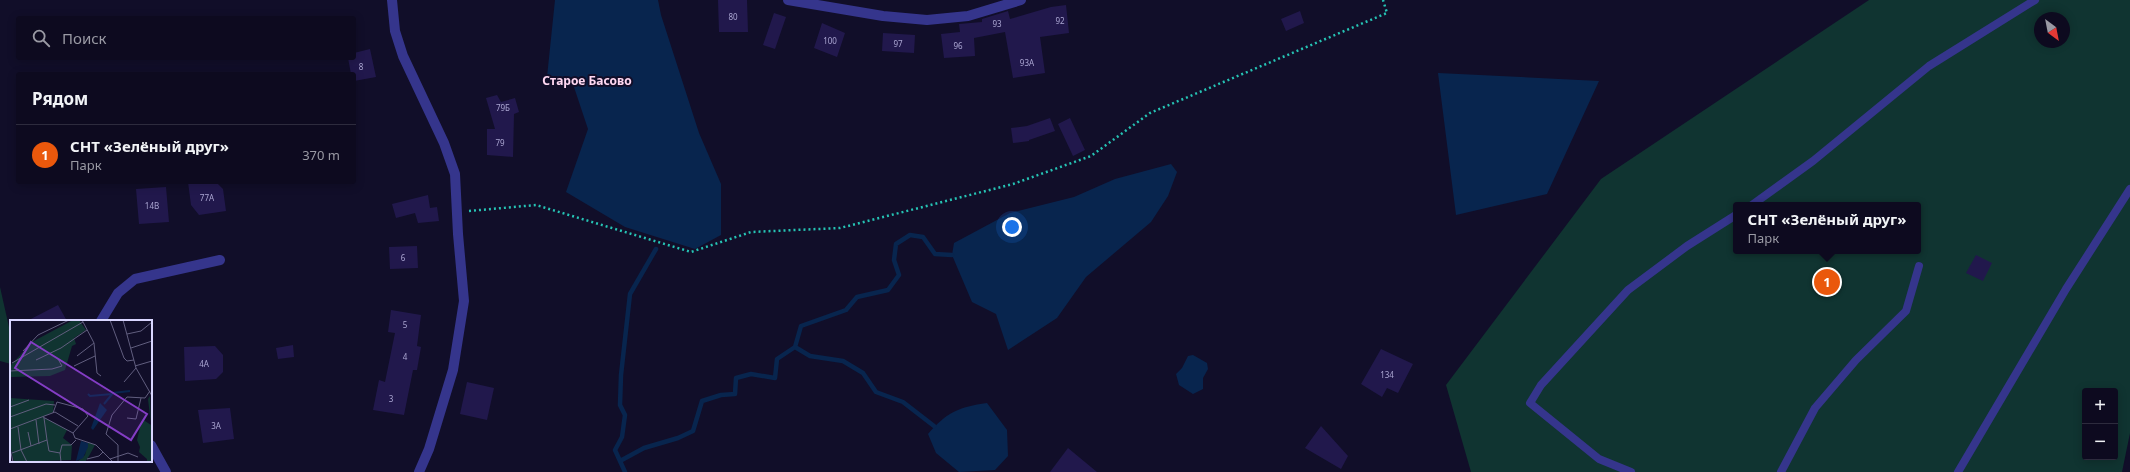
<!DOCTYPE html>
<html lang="ru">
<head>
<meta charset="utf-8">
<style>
  body { margin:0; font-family:"Noto Sans",sans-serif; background:#1b182c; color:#f1f3f6 }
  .controls { position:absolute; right:12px; bottom:12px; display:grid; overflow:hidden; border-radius:4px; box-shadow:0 2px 10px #0003 }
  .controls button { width:36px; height:36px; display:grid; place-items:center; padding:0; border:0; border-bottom:1px solid #2d2b3d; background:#0d0a1f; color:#f1f3f6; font:20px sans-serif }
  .compass { position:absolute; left:2034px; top:12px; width:36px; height:36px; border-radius:50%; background:#0d0a1f; box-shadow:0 2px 10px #0003; rotate:148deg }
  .you { position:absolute; left:1012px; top:227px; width:14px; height:14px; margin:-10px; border:3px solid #fff; border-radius:50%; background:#1a73e8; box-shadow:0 0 0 6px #1a73e833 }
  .badge { display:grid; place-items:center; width:26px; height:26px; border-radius:50%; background:#ea580c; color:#fff; font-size:13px; font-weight:700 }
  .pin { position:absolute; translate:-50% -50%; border:2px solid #fff; box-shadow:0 1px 4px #0006 }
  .popup { position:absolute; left:1733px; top:202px; width:188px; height:52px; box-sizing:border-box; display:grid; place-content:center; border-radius:4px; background:#0d0a1f; filter:drop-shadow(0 1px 3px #0005); font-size:13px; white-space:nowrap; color:#9a9aa4 }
  .popup b { font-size:15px; color:#f1f3f6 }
  .popup::after { content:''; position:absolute; left:50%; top:100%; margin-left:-8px; border:8px solid transparent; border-top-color:#0d0a1f }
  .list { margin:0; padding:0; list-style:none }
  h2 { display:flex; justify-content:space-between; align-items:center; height:52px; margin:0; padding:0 16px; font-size:17px }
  h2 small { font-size:13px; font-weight:400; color:#9a9aa4 }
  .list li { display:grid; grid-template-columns:26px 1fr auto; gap:12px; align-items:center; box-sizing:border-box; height:60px; padding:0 16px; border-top:1px solid #2d2b3d }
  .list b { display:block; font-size:15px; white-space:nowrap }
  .list p { margin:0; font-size:13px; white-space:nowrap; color:#9a9aa4 }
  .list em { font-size:13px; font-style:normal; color:#9a9aa4 }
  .icon { flex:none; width:22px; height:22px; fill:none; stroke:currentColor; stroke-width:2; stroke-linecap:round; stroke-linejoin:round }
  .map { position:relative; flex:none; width:2130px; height:472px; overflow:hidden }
  .search { position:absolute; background:#0d0a1f; box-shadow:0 2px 10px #0003; left:16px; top:16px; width:340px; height:44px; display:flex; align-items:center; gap:10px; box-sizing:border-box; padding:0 14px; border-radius:4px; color:#9a9aa4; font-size:15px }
  .panel { position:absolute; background:#0d0a1f; box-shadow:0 2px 10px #0003; left:16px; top:72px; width:340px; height:112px; border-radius:4px }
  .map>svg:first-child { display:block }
  .green { fill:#103431; fill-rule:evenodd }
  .water { fill:#08254e }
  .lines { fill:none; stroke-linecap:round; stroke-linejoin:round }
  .stream { stroke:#08254e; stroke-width:4.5 }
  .building { fill:#21184c }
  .path { stroke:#26c3b4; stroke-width:2.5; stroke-dasharray:2 3; stroke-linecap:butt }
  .lane { stroke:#35358c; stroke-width:8 }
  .street { stroke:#35358c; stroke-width:10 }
  .labels { text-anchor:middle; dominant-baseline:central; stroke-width:4; stroke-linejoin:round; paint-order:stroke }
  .number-label { font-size:8px; fill:#aba6d2 }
  .quarter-label { font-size:12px; font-weight:bold; fill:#ffd8f2; stroke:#110e29 }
  .inset-river { fill:none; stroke:#08254e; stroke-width:2 }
  .inset-road { fill:none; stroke:#615e7f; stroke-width:1 }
  .view { fill:#843dc5; fill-opacity:0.15; stroke:#843dc5; stroke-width:2 }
  .inset-edge { fill:none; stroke:#d9d6ff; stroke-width:2 }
</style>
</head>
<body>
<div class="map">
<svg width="2130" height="472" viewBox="0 0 2130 472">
  <rect width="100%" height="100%" fill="#110e29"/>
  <path class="green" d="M1869,0h261v433l-8,39h-651l-25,-87 155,-206zM2040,18h24v24h-24zM1736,205h182v46h-182zM2085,391h30v66h-30z
    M0,287l11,49v28l-11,-3z"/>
  <path class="water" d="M555,0h103l3,15 38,118 22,51v51l-26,14 -70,-22 -59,-35 22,-63 -15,-45 -26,-7z
    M1438,73l161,8 -52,113 -91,21z
    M1171,164l6,8 -9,24 -17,26 -65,55 -29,41 -49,32 -12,-36 -24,-12 -20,-47 2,-12 56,-30 64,-16 41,-18z
    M1193,355l14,8 1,6 -5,9v11l-10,5 -14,-9 -3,-11 6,-6 6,-12z
    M987,403l20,27 1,26 -13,14 -36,2 -23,-19 -8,-19c19,-22 31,-27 59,-31z"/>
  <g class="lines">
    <path class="stream" d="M795,347l15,9 33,5 20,12 13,19 27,10 31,24
      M620,461l24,-13 34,-10 15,-7 9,-30 19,-6 14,-1 1,-16 15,-4 24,4 2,-19 18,-12 6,-21 45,-16 11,-13 31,-7 11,-15 -5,-15 2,-16 14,-9 13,2 12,17 17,1
      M625,472l-10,-22 7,-13 3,-22 -5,-10 1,-30 9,-81 26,-45"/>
  </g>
  <path class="building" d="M718,0h29l1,32h-29z
    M1066,5l3,28 -29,4 5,36 -32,5 -8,-46 -31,6 1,18 -31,2 -3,-24 19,-2 -1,-8 23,-2v-3l26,-8 2,8 41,-12z
    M1300,11l4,12 -18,8 -5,-12z
    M774,13l12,4 -11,32 -12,-4z
    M822,23l23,10 -8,24 -23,-9z
    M883,33l32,2 -1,18 -32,-2z
    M370,49l6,28 -22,4v-7h-3l-3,-16h6v-5z
    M497,95l4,7 14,-4 4,14 -5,2 -1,43 -26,-2v-26h8l-9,-31z
    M1050,118l5,13 -26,9v1l-16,2 -2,-15 16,-2z
    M1070,118l15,32 -12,6 -15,-32z
    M188,182h28l7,7 3,22 -27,4 -8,-10z
    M166,187l3,35 -30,2 -3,-35z
    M428,195l2,13 7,-1 2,14 -21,2 -3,-10 -19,5 -4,-14z
    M417,246l1,22 -28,1 -1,-22z
    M1976,255l16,8 -9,18 -17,-8z
    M58,305l9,16h-40z
    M391,310l30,5 -4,31 4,1 -4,23h-4l-9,45 -31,-5 6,-30 6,2 10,-49 -7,-1z
    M293,345l1,12 -16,2 -2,-11z
    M215,346l8,9v17l-7,7 -31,2 -1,-34z
    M1381,349l32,15 -15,29 -11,-5 -5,9 -21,-13z
    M467,382l27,6 -7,32 -27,-6z
    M230,408l4,31 -31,4 -5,-33z
    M1321,426l27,30 -7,13 -36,-21z
    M1068,448l29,24h-47z"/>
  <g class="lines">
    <path class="path" d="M469,211l67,-6 155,47 60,-20 89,-4 173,-44 78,-28 59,-43 237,-100 -4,-13"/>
    <path class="lane" d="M1752,205l61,-44 116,-95 106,-66
      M1631,472l-32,-13 -69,-56 11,-18 87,-95 59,-44 49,-31
      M1781,472l34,-64 41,-48 50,-49 13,-45
      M1958,472l108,-183 64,-100"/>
    <path class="street" d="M392,0l3,31 8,25 41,87 11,31 3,60 6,67 -11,69 -24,79 -10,23
      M788,0l95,16 44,4 41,-4 53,-16
      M101,321l17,-28 17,-14 85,-19
      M151,445l15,27"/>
  </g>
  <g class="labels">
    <g class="number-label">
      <text x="733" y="16">80</text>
      <text x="1060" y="20">92</text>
      <text x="997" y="23">93</text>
      <text x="830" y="40">100</text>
      <text x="898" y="43">97</text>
      <text x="958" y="45">96</text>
      <text x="1027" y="62">93А</text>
      <text x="361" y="66">8</text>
      <text x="503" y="107">79Б</text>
      <text x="500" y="142">79</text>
      <text x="207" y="197">77А</text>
      <text x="152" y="205">14В</text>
      <text x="403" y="257">6</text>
      <text x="405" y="324">5</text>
      <text x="405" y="356">4</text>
      <text x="204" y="363">4А</text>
      <text x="1387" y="374">134</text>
      <text x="391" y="398">3</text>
      <text x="216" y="425">3А</text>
    </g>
    <g class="quarter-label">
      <text x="587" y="80">Старое Басово</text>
    </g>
  </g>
  <g transform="translate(10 320)">
    <rect width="142" height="142" fill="#110e29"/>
    <path d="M63,0h6l7,10 -12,8 2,6 -4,2 -7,24 -15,6 -39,1v-12l21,-23zM140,76l2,66h-5v-3l-8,-7 1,-5 -3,-7 5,-21 9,6 -3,-26zM0,78l44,3 -1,11 -10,5 24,13 -4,8 9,7 -1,15 -57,2 -4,-17zM78,122l7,3 -6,11 -4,6h-8l8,-7z" fill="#103431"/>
    <path d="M90,83l7,7 -14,20 -2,-2zM71,121l7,2v4l-5,11 -7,3z" fill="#08254e"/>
    <path class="inset-river" d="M78,74l2,2 22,-2M94,84l9,-11 17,-2"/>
    <path class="inset-road" d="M72,0l12,23 3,30 4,3M100,0l14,38 3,3 7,-1M113,0l13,48 16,28M117,14l14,-3 11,-9M121,28l21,-7M13,31l15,-16 31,-15M67,36l17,-13M26,40l25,-12 26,-18M2,43l71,-41M64,46l21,-10M125,46l17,-5M0,51l42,-2 10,-3 -4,-7M114,62l12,-14M0,87l19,-7M43,93l4,-11 26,7 5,7 -15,17 2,5 21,7 17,17M0,97l36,-13 9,1M33,97l30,16M117,98l9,1 5,-21M26,100l3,24M8,107l3,23 6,12M0,109l45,-17 23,14M18,112l3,14M37,120l2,11 11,2 1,9M0,128l3,14M2,133l35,-13 -3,-22M50,133l2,-8h9l5,-5M77,139l12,-3 4,-4M100,139l18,-6 10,4M108,142v-17l-12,-11 6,-19 15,-18 18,1 5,-7"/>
    <path class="view" d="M21,22l116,72 -16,26 -116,-72z"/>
    <rect width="142" height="142" class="inset-edge"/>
  </g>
</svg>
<div class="controls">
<button>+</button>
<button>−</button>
</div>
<svg class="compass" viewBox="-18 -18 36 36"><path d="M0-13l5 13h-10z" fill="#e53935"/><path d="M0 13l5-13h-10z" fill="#9a9aa4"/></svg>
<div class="you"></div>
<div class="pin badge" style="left:1827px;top:282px">1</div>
<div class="popup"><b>СНТ «Зелёный друг»</b>Парк</div>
<div class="search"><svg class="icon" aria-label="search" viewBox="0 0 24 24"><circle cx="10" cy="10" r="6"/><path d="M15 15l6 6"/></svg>Поиск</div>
<section class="panel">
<h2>Рядом<small></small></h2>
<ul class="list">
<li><span class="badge">1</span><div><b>СНТ «Зелёный друг»</b><p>Парк</p></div><em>370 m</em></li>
</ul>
</section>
</div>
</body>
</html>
